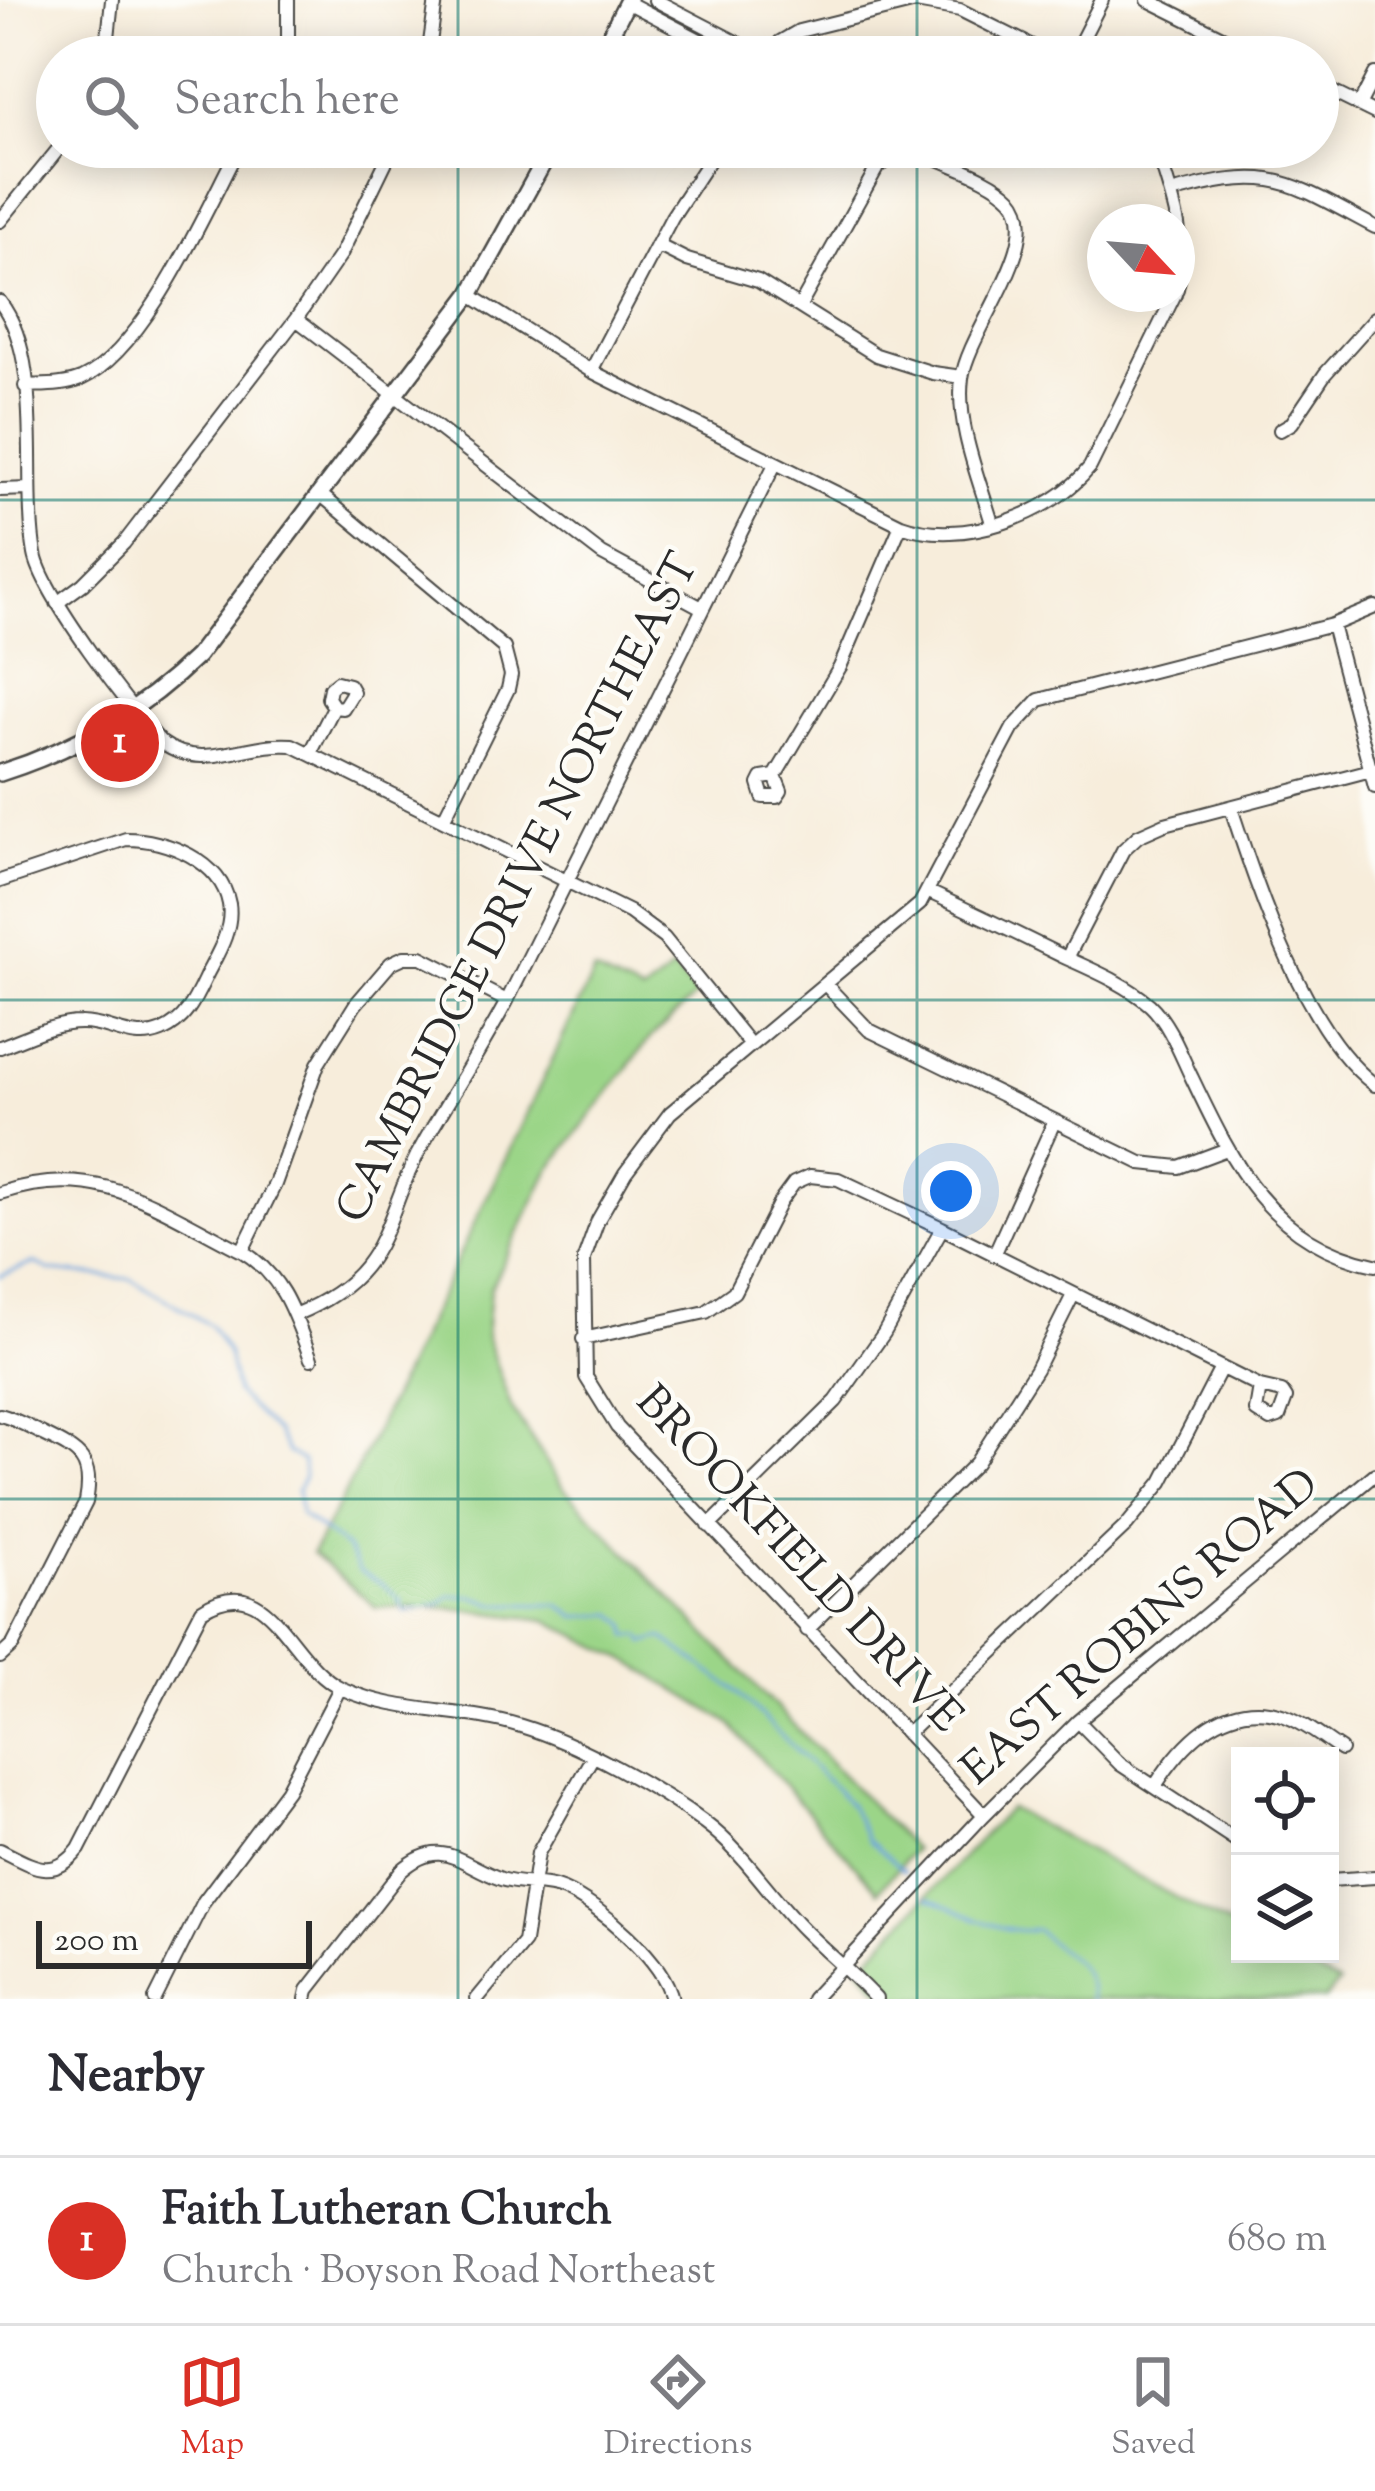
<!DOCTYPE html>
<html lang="en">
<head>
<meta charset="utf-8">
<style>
  body { margin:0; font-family:"Sorts Mill Goudy",serif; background:#f2f2f3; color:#2b2b33 }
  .controls { position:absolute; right:36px; bottom:36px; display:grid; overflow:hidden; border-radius:0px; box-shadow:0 6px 30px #0003 }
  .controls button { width:108px; height:108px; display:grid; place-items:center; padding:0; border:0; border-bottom:3px solid #e1e1e2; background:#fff; color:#2b2b33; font:60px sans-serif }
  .compass { position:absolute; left:1087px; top:204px; width:108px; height:108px; border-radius:50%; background:#fff; box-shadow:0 6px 30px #0003; rotate:116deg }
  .scale { position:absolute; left:36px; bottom:30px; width:276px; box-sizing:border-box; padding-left:12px; border:6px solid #2b2b2b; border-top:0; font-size:33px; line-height:42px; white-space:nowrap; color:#2b2b2b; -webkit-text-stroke:9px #fdfcf7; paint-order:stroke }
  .you { position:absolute; left:951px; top:1191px; width:42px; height:42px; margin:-30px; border:9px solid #fff; border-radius:50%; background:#1a73e8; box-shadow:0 0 0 18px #1a73e833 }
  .badge { display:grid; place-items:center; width:78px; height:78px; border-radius:50%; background:#d93025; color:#fff; font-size:39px; font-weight:700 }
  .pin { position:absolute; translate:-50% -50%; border:6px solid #fff; box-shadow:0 3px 12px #0006 }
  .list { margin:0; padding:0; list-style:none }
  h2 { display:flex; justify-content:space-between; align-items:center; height:156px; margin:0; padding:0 48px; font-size:51px }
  h2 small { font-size:39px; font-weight:400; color:#7c7c81 }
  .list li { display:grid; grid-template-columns:78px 1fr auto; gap:36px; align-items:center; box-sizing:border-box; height:168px; padding:0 48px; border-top:3px solid #e1e1e2 }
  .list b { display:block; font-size:45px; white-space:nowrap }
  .list p { margin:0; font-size:39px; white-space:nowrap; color:#7c7c81 }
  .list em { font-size:39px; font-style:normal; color:#7c7c81 }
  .icon { flex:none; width:66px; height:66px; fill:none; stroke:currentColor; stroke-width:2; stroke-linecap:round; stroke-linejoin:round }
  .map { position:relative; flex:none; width:1375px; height:1999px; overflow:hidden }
  .search { position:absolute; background:#fff; box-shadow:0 6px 30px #0003; left:36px; right:36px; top:36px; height:132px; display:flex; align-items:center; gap:30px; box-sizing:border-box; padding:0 42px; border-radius:66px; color:#7c7c81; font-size:45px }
  .sheet { height:324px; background:#fff }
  nav { display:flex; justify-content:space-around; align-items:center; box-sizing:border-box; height:168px; border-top:3px solid #e1e1e2; background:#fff; font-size:33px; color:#7c7c81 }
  nav a { display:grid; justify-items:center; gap:6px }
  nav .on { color:#d93025 }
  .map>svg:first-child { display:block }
  .green { fill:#9bd588; stroke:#63805a; stroke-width:3 }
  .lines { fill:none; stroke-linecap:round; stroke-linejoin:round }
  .stream { stroke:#6fa5dd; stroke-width:3 }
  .minor-casing { stroke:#4a4845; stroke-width:16 }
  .major-casing { stroke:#4a4845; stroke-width:20 }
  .minor { stroke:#fff; stroke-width:12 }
  .major { stroke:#fff; stroke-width:15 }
  .grid { fill:none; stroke:#0f766e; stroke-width:3; stroke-opacity:0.55 }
  .labels { text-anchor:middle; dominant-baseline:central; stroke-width:9; stroke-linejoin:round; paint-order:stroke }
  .street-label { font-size:45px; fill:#2b2b2b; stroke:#fdfcf7 }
</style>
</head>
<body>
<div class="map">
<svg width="1375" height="1999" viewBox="0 0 1375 1999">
  <rect width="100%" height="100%" fill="#fdfcf7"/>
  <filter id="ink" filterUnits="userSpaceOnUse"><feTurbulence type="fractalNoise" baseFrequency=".00833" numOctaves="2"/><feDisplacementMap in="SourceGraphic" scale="24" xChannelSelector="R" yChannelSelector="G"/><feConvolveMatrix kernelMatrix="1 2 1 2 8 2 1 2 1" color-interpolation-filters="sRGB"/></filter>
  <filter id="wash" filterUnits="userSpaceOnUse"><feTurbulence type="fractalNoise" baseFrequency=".004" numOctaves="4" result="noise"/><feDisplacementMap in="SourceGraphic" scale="48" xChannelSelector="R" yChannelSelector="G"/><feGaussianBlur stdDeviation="2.7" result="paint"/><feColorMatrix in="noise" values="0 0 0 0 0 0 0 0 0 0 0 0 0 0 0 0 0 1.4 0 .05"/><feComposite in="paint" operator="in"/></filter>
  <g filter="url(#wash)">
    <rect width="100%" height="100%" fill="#f7eddb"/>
    <path class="green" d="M673,969l24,26 -46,42 -101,132 -60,120 -4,47 25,71 51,79 352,363 -36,42 -150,-169 -98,-60 -84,-42 -94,-12 -76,-1 -64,-53 43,-80 239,-502 49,22z
      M1009,1808l231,124v22h42l56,30 -13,15h-437l-28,-32z"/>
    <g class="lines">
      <path class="stream" d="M0,1276l34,-13 17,8 80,8 79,46 18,29 8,39 41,40 10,19 16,10 1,15 -7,13 4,25 46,34 12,22 25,14 16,15 5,12 35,-8 10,-8h23l22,8 64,1 17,12 38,-3 13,11 1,11h13l4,7 18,-5 72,52 102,101 13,14 18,35 36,31
        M928,1898c33,14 74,37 109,32 22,24 55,31 53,69"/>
    </g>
  </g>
  <g filter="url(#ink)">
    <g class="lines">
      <g class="minor-casing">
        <path id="minor" d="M655,0l110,57
          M1148,0l114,57
          M627,2l105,55
          M106,57l6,-57
          M283,57l5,-16v-41
          M428,57l8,-57
          M767,57l13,-15 19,-11 117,-29 44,8 94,47
          M1073,57l29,-57
          M1318,85l57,28
          M1359,105l16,-31
          M1156,147c15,47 33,93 21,142
          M1171,193c102,-28 113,-14 204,34
          M0,221l60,-74
          M657,245l30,15 71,21 118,74 57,18 29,4
          M470,295l121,76 310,154c60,22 150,-9 189,-58l85,-173
          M0,302c45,58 22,179 35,252 7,39 97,158 127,189 41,30 85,-2 130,2l337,167 35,26 85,105
          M800,306l78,-140 27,-14 24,3c26,12 63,23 82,43 37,40 -42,131 -49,180 -6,47 17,101 30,145
          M296,319l306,235 100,54
          M591,371l81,-154 46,-70
          M25,386c19,-1 39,0 56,-7 65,-29 125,-170 158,-232
          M1280,430l12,-7 33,-49 50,-56
          M0,490l30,-1
          M320,494l184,154 7,27 -3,14 -64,129
          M57,603l26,-19 41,-41 172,-224 45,-65 52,-107
          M1332,625l43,162
          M311,752l23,-45 -6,-9 2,-10 7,-6 12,3 4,7 -10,16 -9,-1
          M775,776l6,15 -4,6h-14l-4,-13 3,-6 13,-2 65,-109 61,-142
          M1231,808c27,82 74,225 144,277
          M0,881l126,-42c39,0 95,21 103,65 4,25 -11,49 -22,70 -11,23 -20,46 -45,57 -31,13 -52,-9 -82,-8 -26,0 -55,15 -80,24
          M929,892c45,21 89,42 133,64 30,14 63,27 88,49 19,18 30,48 41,71 42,88 79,167 184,189
          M1067,958l56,-108 15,-14 27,-12 210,-55
          M825,984l44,46 272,133 38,4 48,-18
          M0,1193c100,-33 156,15 242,58 42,26 52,63 69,108
          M242,1251l33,-67 43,-120 37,-59 36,-42 13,-6h17l86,44
          M994,1255l60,-133
          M294,1315c103,-42 85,-97 133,-178 27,-46 55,-89 80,-136l268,-537
          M583,1339l123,-27 28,-20 46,-90 14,-19 16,-7 28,3 104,49 318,159 -4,24 14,9 9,-3 7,-19 -4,-6 -22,-5
          M0,1415c16,4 31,13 45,20 35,17 49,25 41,67l-73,143 -13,12
          M709,1526l127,-125 48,-68 58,-105
          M807,1630l169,-167 60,-94 37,-74
          M1078,1721l42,43 120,79
          M907,1734l220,-209 35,-43 59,-114
          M1155,1786c28,-44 71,-90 130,-70 20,7 39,23 56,34
          M984,1815l-367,-388 -31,-50 -2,-118 14,-39 27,-47 45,-60 250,-209 93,-176 26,-28 293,-75 43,-18
          M0,1850c32,16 53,32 79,-1l123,-239c69,-44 86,54 141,79 55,25 120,19 178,37 56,17 136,61 184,97 39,29 65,73 99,107 24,24 50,45 72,69
          M1330,1880l45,-3
          M155,1999l49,-98 83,-111 53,-102
          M306,1999l2,-9 93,-119c41,-36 58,-7 100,8 20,7 44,2 63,11 37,16 100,71 108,109
          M477,1999l47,-57 14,-89 55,-97
          M812,1999l172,-184 94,-94 297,-247"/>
      </g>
      <g class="major-casing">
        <path id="major" d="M599,57l29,-57
          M0,773c76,-24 140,-61 197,-117l273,-361 82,-148"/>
      </g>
      <use href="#minor" class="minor"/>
      <use href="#major" class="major"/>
    </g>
  </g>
  <path class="grid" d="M458,0v57M917,0v57M458,147v1852M917,147v1852M0,500h1375M0,1000h1375M0,1499h1375"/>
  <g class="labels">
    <g class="street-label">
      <text transform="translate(520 889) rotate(-63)">CAMBRIDGE DRIVE NORTHEAST</text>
      <text transform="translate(797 1561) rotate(47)">BROOKFIELD DRIVE</text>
      <text transform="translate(1142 1629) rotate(-41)">EAST ROBINS ROAD</text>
    </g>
  </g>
</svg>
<div class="controls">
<button><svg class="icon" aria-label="locate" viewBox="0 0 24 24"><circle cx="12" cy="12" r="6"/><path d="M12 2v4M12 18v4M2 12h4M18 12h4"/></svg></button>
<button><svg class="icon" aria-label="layers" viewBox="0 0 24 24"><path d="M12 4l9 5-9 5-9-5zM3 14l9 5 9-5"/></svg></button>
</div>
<svg class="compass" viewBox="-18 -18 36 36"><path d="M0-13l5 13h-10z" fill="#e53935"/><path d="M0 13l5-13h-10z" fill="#7c7c81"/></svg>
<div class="scale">200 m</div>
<div class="you"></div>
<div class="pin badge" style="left:120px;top:743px">1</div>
<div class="search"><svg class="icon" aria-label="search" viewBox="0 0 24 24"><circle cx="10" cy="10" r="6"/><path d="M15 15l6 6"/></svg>Search here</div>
</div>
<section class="sheet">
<h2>Nearby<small></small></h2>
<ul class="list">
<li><span class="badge">1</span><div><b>Faith Lutheran Church</b><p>Church · Boyson Road Northeast</p></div><em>680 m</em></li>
</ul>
</section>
<nav>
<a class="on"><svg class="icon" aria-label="map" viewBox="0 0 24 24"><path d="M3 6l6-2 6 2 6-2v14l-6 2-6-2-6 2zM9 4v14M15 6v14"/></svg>Map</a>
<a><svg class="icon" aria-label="directions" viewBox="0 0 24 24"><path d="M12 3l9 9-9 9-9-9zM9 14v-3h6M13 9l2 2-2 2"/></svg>Directions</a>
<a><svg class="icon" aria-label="saved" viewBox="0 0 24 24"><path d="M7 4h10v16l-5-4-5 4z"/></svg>Saved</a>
</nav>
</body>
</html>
